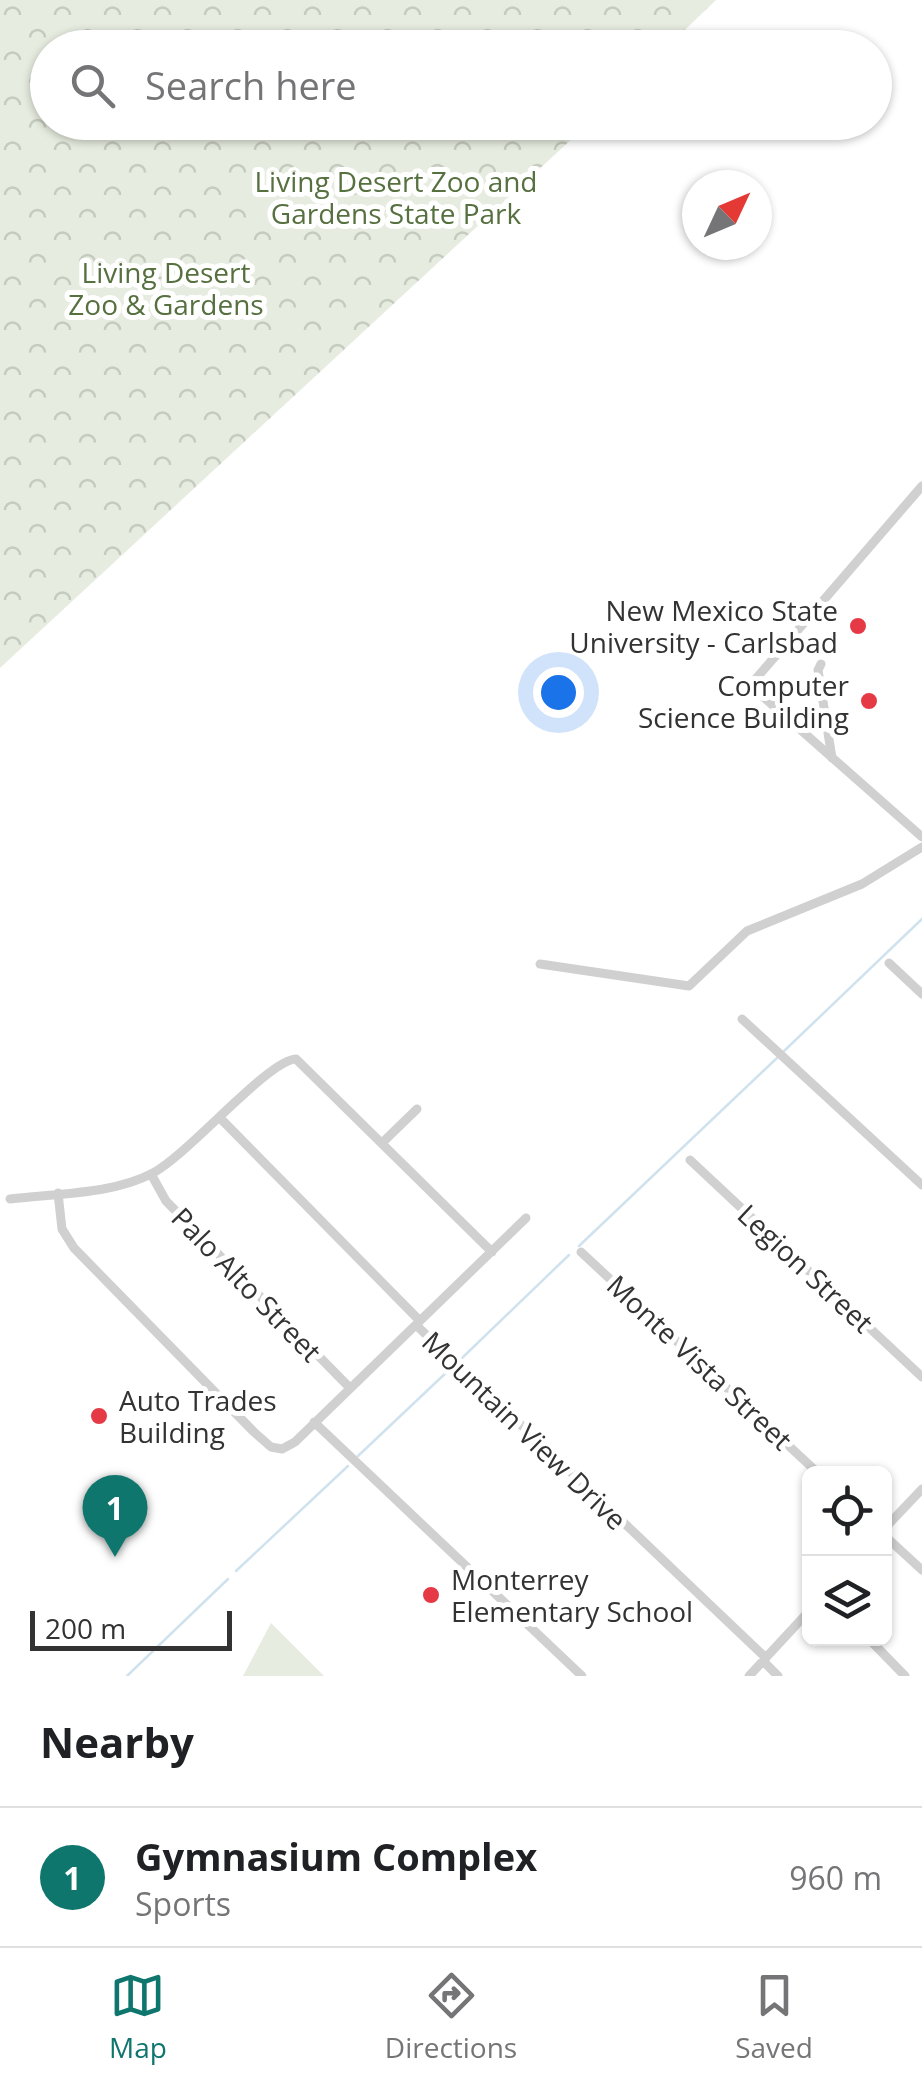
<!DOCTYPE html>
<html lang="en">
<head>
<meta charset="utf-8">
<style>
  body { margin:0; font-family:"Open Sans",sans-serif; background:#f6f6f6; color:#202124 }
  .controls { position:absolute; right:30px; bottom:30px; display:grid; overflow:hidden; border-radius:15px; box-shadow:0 2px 8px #0004 }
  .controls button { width:90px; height:90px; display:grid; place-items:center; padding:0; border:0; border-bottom:2px solid #e0e0e0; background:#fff; color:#202124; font:50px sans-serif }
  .compass { position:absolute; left:682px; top:170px; width:90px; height:90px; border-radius:50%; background:#fff; box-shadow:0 2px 8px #0004; rotate:46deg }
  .scale { position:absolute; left:30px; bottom:25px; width:202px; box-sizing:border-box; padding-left:10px; border:5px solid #333; border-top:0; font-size:28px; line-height:35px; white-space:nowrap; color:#333; -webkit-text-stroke:8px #fff; paint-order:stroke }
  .you { position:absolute; left:558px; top:692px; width:35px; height:35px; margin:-25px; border:8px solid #fff; border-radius:50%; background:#1a73e8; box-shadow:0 0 0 15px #1a73e833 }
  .badge { display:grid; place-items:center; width:65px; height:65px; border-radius:50%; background:#0f766e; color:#fff; font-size:32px; font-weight:700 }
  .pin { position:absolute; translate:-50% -82px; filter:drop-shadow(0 2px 5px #0008) }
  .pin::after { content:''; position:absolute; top:52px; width:35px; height:30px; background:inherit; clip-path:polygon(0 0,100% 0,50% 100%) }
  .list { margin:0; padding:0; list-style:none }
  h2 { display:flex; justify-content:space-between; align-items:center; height:130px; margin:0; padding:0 40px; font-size:42px }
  h2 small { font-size:32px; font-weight:400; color:#757577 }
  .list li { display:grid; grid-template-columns:65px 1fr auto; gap:30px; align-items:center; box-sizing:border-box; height:140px; padding:0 40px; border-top:2px solid #e0e0e0 }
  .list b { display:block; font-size:38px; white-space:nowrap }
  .list p { margin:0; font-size:32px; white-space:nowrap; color:#757577 }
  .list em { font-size:32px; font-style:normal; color:#757577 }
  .icon { flex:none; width:55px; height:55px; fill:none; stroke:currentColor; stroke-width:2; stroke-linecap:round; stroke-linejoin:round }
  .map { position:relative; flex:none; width:922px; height:1676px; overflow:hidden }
  .search { position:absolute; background:#fff; box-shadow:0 2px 8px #0004; left:30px; right:30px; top:30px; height:110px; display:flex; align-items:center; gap:25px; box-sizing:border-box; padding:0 35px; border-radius:55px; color:#757577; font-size:38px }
  .sheet { height:270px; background:#fff }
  nav { display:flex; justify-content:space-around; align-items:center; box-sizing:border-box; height:140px; border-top:2px solid #e0e0e0; background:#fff; font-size:28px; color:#757577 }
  nav a { display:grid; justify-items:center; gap:5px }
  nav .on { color:#0f766e }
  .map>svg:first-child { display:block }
  .park { fill:url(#park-crowns) }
  .pitch { fill:#e6ecdf }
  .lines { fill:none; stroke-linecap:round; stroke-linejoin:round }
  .stream { stroke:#cfe2ee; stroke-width:2.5 }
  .minor { stroke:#d0d0d0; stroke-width:9 }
  .poi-dot { fill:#e63946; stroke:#fff; stroke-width:4 }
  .labels { text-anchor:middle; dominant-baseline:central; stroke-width:10; stroke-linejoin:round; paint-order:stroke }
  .park-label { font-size:28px; fill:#56703f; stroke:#fff }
  .poi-label { font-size:28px; fill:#333; stroke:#fff; text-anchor:end }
  .street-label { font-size:28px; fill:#333; stroke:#fff }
</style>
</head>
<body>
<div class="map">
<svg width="922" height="1676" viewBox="0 0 922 1676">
  <defs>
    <pattern id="park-crowns" width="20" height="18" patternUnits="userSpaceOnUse" patternTransform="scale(2.5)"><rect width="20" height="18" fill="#e6ecdf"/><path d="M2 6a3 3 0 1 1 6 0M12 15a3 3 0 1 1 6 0" fill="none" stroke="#c6cbc0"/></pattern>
  </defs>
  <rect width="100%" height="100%" fill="#fff"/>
  <path class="park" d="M0,0h716l-49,47 -619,1v74l541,1 -589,545z"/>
  <path class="pitch" d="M271,1623l53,53h-81z"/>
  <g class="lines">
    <path class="stream" d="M783,1052l139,-133
      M579,1246l198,-188
      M461,1359l108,-104
      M358,1456l92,-87
      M236,1571l112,-105
      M127,1676l101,-97"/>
    <path class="minor" d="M922,486l-168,195 5,12 163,144
      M821,664l-3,6 14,88
      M889,963l33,31
      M540,964l149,22 58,-55 115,-47 60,-37
      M742,1019l180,166
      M221,1119l199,202
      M383,1142l34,-33
      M690,1160l232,217
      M151,1174l15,27 184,187
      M58,1193l4,36 12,19 180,184 17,15 11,2 13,-7 231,-224
      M10,1199c46,-6 101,-4 143,-26 37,-20 115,-113 143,-114l196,193
      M581,1252l238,222
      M416,1325l350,333
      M314,1422l268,254
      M884,1529l38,-40
      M884,1535l38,35
      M868,1638l37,38
      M763,1661l15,15
      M749,1676l61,-66"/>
  </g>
  <g class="poi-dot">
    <circle cx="858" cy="626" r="10"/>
    <circle cx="869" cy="701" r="10"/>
    <circle cx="99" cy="1416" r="10"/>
    <circle cx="431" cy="1595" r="10"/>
  </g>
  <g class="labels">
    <g class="park-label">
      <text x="396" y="181">Living Desert Zoo and<tspan x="396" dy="32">Gardens State Park</tspan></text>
      <text x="166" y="272">Living Desert<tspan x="166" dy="32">Zoo &amp; Gardens</tspan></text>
    </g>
    <g class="poi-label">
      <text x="838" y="610">New Mexico State<tspan x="838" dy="32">University - Carlsbad</tspan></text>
      <text x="849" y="685">Computer<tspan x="849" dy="32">Science Building</tspan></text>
      <text x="119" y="1400" text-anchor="start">Auto Trades<tspan x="119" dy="32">Building</tspan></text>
      <text x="451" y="1579" text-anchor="start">Monterrey<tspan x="451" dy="32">Elementary School</tspan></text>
    </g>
    <g class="street-label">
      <text transform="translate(806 1268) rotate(43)">Legion Street</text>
      <text transform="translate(247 1284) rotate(46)">Palo Alto Street</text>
      <text transform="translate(700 1362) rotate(43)">Monte Vista Street</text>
      <text transform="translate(525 1430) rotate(44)">Mountain View Drive</text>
    </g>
  </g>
</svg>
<div class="controls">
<button><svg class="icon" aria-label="locate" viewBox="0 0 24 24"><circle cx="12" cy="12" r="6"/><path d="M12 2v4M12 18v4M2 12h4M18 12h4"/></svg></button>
<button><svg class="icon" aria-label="layers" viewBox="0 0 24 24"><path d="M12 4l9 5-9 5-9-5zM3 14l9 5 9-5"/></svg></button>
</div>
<svg class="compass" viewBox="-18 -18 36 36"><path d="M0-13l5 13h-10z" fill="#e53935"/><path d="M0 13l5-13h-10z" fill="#757577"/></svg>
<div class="scale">200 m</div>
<div class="you"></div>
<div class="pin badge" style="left:115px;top:1557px">1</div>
<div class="search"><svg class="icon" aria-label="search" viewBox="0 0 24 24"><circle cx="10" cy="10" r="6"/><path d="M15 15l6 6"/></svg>Search here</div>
</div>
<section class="sheet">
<h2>Nearby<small></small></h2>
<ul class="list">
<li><span class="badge">1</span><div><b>Gymnasium Complex</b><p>Sports</p></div><em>960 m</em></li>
</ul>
</section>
<nav>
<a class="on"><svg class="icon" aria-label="map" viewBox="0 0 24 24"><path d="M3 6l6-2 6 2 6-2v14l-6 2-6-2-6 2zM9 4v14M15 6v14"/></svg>Map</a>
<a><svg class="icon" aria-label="directions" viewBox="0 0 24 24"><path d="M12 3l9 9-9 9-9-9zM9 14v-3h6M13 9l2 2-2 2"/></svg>Directions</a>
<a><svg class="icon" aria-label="saved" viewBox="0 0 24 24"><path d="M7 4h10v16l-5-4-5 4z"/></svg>Saved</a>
</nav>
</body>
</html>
